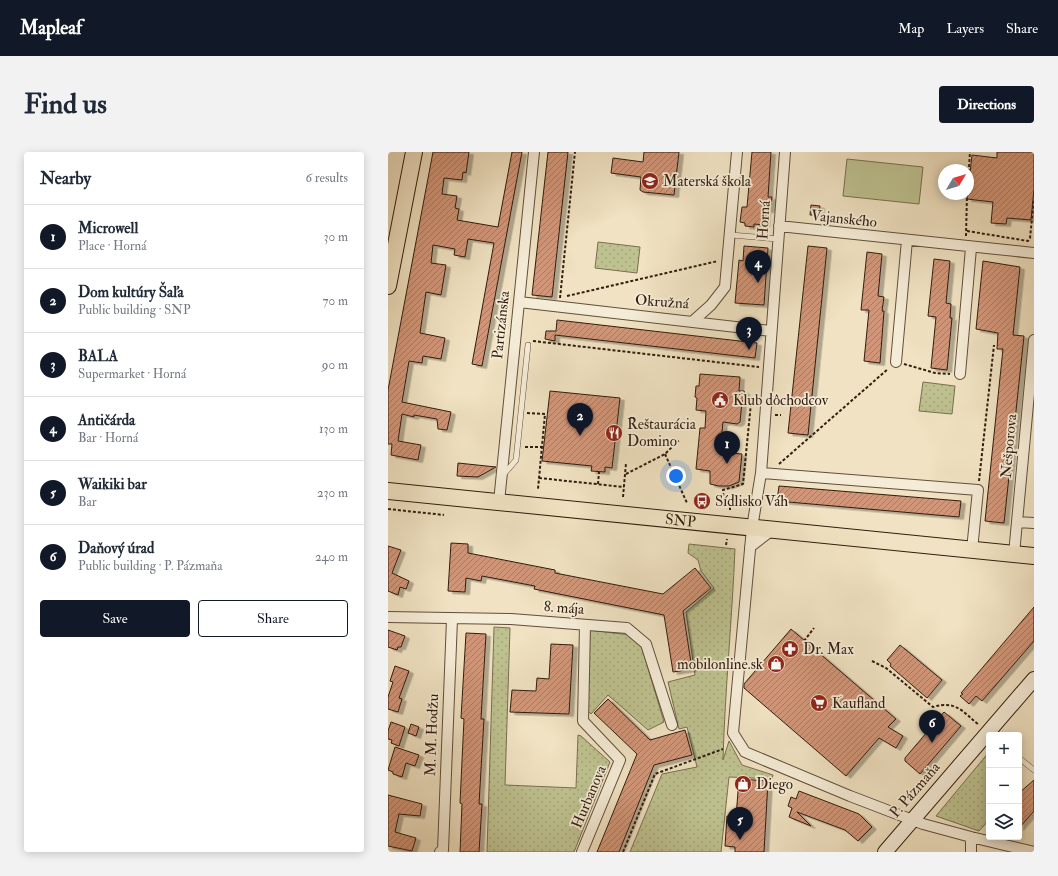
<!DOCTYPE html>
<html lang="en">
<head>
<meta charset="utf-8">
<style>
  body { margin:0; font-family:"IM FELL Double Pica",serif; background:#f2f2f3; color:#1f2937 }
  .controls { position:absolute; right:12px; bottom:12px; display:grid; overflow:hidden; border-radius:4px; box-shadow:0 2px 10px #0003 }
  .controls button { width:36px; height:36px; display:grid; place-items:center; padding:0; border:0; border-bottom:1px solid #e0e1e3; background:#fff; color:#1f2937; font:20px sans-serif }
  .compass { position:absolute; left:550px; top:12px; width:36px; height:36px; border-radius:50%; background:#fff; box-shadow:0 2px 10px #0003; rotate:52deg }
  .you { position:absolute; left:288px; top:324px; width:14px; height:14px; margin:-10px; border:3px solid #fff; border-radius:50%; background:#1a73e8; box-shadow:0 0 0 6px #1a73e833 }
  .badge { display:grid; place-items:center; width:26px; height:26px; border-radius:50%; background:#111827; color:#fff; font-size:13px; font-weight:700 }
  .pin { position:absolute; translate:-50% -33px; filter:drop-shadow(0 1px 2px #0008) }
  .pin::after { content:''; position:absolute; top:21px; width:14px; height:12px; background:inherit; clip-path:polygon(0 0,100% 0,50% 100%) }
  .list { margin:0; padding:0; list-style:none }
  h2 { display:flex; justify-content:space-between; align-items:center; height:52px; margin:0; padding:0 16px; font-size:17px }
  h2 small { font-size:13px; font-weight:400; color:#747a83 }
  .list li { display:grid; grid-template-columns:26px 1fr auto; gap:12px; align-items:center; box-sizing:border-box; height:64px; padding:0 16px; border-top:1px solid #e0e1e3 }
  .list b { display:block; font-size:15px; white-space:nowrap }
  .list p { margin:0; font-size:13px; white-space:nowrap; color:#747a83 }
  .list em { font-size:13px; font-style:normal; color:#747a83 }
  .actions { display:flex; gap:8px; padding:12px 16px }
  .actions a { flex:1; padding:9px 0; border:1px solid #111827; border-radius:4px; text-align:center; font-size:14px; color:#111827 }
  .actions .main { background:#111827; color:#fff }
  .icon { flex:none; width:22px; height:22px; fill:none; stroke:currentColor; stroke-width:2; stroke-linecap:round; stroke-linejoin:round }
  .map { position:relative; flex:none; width:646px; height:700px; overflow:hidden; border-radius:4px }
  header { display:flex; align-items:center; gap:24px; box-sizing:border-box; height:56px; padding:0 20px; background:#111827; color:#fff }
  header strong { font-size:19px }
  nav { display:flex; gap:22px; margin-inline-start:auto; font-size:14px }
  .intro { display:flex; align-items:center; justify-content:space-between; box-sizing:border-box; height:96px; padding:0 24px }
  h1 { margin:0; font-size:28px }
  .button { padding:10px 18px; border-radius:4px; background:#111827; color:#fff; font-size:14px; font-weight:700 }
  main { display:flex; gap:24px; padding:0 24px }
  aside { flex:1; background:#fff; border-radius:4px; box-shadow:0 2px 10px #0003 }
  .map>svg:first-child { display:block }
  .green { fill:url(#green-dots); stroke:#786f4f }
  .pitch { fill:#bec290; stroke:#786f4f }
  .building { fill:url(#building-hatch); stroke:#311c0e; filter:url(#shadow) }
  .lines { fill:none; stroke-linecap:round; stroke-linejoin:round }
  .service-casing { stroke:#614e3b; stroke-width:6 }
  .minor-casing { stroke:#614e3b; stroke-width:12 }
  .secondary-casing { stroke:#311c0e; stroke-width:16 }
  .primary-casing { stroke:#311c0e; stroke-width:18 }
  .path { stroke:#311c0e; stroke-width:2; stroke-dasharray:3 2; stroke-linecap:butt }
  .service { stroke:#f5ecd7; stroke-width:5 }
  .minor { stroke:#f5ecd7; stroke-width:10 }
  .secondary { stroke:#f5ecd7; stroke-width:14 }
  .primary { stroke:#f0e2c2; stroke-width:16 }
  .labels { text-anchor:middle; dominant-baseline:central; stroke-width:3.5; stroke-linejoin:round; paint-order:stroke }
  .poi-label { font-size:15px; fill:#311c0e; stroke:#f5ecd7; text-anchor:start }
  .street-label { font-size:15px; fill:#311c0e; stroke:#f5ecd7 }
</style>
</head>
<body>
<header>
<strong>Mapleaf</strong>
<nav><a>Map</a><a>Layers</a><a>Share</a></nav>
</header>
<div class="intro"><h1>Find us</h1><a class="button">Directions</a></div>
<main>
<aside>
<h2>Nearby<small>6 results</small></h2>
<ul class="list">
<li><span class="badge">1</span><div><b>Microwell</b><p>Place · Horná</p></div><em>30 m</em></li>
<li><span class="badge">2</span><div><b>Dom kultúry Šaľa</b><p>Public building · SNP</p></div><em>70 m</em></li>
<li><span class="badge">3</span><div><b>BALA</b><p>Supermarket · Horná</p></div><em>90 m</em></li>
<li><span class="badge">4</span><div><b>Antičárda</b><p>Bar · Horná</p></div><em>130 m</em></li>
<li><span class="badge">5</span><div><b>Waikiki bar</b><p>Bar</p></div><em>230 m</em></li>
<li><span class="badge">6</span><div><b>Daňový úrad</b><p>Public building · P. Pázmaňa</p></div><em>240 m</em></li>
</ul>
<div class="actions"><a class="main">Save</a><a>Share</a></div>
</aside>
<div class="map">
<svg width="646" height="700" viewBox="0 0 646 700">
  <defs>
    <pattern id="green-dots" width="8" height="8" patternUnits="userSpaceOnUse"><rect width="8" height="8" fill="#bec290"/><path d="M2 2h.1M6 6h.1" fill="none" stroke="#a4a67b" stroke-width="1.8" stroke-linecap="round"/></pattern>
    <pattern id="building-hatch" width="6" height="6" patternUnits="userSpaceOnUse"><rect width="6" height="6" fill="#d19679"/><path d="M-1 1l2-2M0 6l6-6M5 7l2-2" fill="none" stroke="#aa7a62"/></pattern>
    <filter id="shadow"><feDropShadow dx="4.5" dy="2.5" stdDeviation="0" flood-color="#0004"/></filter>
  </defs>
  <rect width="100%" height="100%" fill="#f0e2c2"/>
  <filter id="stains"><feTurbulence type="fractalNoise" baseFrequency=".005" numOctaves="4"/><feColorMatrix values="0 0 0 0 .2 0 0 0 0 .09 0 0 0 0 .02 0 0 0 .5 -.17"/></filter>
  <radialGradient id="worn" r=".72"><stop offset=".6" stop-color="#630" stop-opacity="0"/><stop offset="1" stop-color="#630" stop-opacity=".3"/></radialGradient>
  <path class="green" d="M210,90l42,5 -3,26 -42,-5z
    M535,230l32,4 -3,28 -33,-3z
    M301,392l46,5c-3,71 -10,141 -12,211l6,-19 13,24 31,10 -1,4 -43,-2 -8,75h-91l32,-78 35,-7 -10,-40 -8,2 -11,-47 27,-7 -9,-63 28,-24 -13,-17 -3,-11 -10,-7z
    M106,475l16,1 -5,157 71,3 2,-53 3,1 29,26 -36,90h-87z
    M200,478l43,5 10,10 23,77 -16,8 -40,-35 -17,19 -4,-4z
    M601,600v68l-10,11 -43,-15z"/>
  <path class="pitch" d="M459,7l76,8 -4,37 -76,-8z"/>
  <path class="building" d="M45,0h36l-3,21 -3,-1 -1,8 -18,-2 -2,16 15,2 -2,12 4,1 -2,11 41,7 14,-75h10l-40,214 -10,-2 22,-121 -26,-4 -3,18 -11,-2 1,-6 -22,-4 -2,18 15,2 -5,30 -15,-3 -6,41 25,5 -4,21 -18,-3 -1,7 -13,-2 -7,41 49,10 -4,18 -9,-1 -1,-10 -23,-4v2l-12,-3 -4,27 23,4 -3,15 -27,-5 1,-11h-4v-54z
    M160,0h20l-16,145 -20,-2z
    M256,0h35l-5,43 -31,-3 -3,-2 1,-13 -30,-4 2,-15 30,4z
    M364,0h19l-3,45h4l-2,13h-4l-1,15 -11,-1v3l-9,-1v-3l-5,-1 2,-15h5z
    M609,0h37v37l-3,31 -24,-2 -1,6 -15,-1 2,-21 -26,-3 5,-44 25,3z
    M423,53l9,1 -1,9h-9z
    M356,94l24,2 -4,57 -29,-2 4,-43 4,1z
    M420,94l19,2 -19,187 -20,-2z
    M479,100l15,2 -4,42 6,1 -2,14h2l-4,52 -16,-2 5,-51h-8z
    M546,107l16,2 -4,42 5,1 -1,14h2l-5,52 -16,-2 5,-51 -8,-1z
    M595,109l37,6 -7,68 11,1 -20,187 -19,-2 18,-172h-6l1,-16 -22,-4z
    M169,168l200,23 -2,15 -200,-23v6l-10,-2 1,-8h10z
    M312,222l40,3 -1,14h5l2,4 -4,7 -2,20 -3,2 -14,-2 -3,30 22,2 -3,28 -10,4h-10l-9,-2v-13l-14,-2 4,-41h5l1,-17 -10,-1 1,-12 -2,-1 1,-11h3z
    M162,239l70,7 -8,70 -7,-1v5l-14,-1 1,-5 -50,-5z
    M70,311l38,4 -18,10 -21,-1z
    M391,334l182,15 -2,16 -182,-16z
    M63,391l17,1v9l87,17v3l108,21 32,-26 16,20 -28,23 9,58 -19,3 -9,-57 -130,-26 1,-3 -53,-10 -1,5 -15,-3 -1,14 -17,-1z
    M0,394l13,4 -9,23 17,8 -3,8 -6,-2 -2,8 -10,-4z
    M646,455v34l-52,60 -6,-5 -7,8 -9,-8 3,-2 -2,-1z
    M403,477l105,90 -8,8 15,9 -7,12 -17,-10 -33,38 -102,-88v-4z
    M0,478l17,6 -4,11h-3l-1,3 -9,-3z
    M78,481l20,1 -5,85h3l-5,85h3l-3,48h-19l2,-48 -2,-1 4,-84 -3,-1z
    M163,492l22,1 -4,69 -59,-2 2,-22 24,1 1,-13 12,1z
    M512,493l42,35 -15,18 -37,-32 1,-2 -4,-4z
    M7,514l14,5 -10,27 3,1 -4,13 -10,-3v-12l5,-15 -3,-1z
    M220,547l42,41 35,-10 7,25 -38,10 -35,87h-22l40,-98 -43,-41z
    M556,560l17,14 -41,48 -15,-13v-3z
    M3,570l14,5 -6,19 -8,-3 1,-3 -4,-1v-8z
    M23,572l8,3 -3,9 -8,-3z
    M7,595l24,8 -4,11 -9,-3 -4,14 -9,-3v-2l-5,-2z
    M351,627l29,2 -4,71h-29v-5l-10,-1 2,-30 9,1z
    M646,628v31l-15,17v-35z
    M411,639l60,23 13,13 -14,14 -13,-11 -48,-18 14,14 -22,-9 3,-9 -4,-2 3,-9 5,2z
    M0,643l34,9 -2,12 -21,-2 -4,18 21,6 -4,13 -24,-5z"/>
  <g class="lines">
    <g class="service-casing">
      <path id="service" d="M343,83l47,4
        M116,322l12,-14 12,-115
        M631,606l15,12"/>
    </g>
    <g class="minor-casing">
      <path id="minor" d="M397,0l-24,321 -9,55 -19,205 12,19 105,44 73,28 48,13 63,15
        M391,74l255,27
        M131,150l252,29
        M304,170l19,-17 14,-18 12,-135
        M508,210l11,-122
        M572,222l11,-126
        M373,321l217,17 -6,60
        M111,350l35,-350
        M629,370l17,1
        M362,395l22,-17
        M626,402l20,-214
        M0,465l123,2 116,9 19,16 26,81
        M52,700l3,-2 9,-231
        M194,700l38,-92 -37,-39 2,-96
        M583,700v-15"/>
    </g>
    <g class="secondary-casing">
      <path id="secondary" d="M497,700l149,-173"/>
    </g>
    <g class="primary-casing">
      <g id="primary">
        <path d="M0,134l26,-134"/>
        <path id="s1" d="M0,339l646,65"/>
      </g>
    </g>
    <path class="path" d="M580,30l2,-30
      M579,79l61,10 2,-3 4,-39
      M578,84l1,-42
      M179,144l151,-35
      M172,146l15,-146
      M145,189l226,26
      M516,212l31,9 15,1
      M139,261l18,1 -7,75
      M387,263h6
      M137,295h17
      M277,302l22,49
      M391,312l109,-95
      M238,322l39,-20 14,-14
      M151,326l85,9
      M591,329l15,-136
      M210,332l1,-12
      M235,345l3,-34
      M336,354l-1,-16 20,-6 8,-81 6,1
      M0,357l56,6
      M342,358v-3
      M338,393l1,-6
      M416,489l10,-13
      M484,509l14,7 47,39c23,-7 30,5 46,18
      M235,700l32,-78 68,-25"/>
    <use href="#service" class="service"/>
    <use href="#minor" class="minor"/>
    <use href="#secondary" class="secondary"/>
    <use href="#primary" class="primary"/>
  </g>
  <defs>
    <g id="school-disc" transform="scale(0.9)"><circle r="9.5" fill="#8f2418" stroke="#f5ecd7"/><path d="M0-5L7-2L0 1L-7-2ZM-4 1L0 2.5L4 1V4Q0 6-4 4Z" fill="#fff"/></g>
    <g id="civic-disc" transform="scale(0.9)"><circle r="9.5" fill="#8f2418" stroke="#f5ecd7"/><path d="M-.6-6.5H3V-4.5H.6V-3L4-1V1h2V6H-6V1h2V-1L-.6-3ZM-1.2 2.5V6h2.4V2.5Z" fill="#fff"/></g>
    <g id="restaurant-disc" transform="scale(0.9)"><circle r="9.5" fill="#8f2418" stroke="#f5ecd7"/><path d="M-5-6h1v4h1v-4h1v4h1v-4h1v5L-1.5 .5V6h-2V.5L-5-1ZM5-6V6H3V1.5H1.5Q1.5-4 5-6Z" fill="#fff"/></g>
    <g id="bus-disc" transform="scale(0.9)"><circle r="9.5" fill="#8f2418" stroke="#f5ecd7"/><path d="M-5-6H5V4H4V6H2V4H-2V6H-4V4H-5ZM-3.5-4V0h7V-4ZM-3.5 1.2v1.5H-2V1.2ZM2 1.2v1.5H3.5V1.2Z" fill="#fff"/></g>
    <g id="pharmacy-disc" transform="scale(0.9)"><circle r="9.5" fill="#8f2418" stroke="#f5ecd7"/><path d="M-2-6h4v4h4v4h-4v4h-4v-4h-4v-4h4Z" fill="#fff"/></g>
    <g id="shop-disc" transform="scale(0.9)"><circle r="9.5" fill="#8f2418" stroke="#f5ecd7"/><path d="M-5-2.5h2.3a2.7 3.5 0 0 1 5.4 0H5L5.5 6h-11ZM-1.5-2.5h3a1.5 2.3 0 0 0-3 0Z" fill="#fff"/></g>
    <g id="supermarket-disc" transform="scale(0.9)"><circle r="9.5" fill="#8f2418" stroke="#f5ecd7"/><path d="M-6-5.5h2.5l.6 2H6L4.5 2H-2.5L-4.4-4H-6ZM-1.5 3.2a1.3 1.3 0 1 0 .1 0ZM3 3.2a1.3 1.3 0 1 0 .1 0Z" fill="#fff"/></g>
  </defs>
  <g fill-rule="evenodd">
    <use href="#school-disc" x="262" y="29"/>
    <use href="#civic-disc" x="332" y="248"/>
    <use href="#restaurant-disc" x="226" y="281"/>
    <use href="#bus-disc" x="314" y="349"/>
    <use href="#pharmacy-disc" x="402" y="497"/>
    <use href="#shop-disc" x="388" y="512"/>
    <use href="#supermarket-disc" x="431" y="551"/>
    <use href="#shop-disc" x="355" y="632"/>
  </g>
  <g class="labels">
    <g class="poi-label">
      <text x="275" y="29">Materská škola</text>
      <text x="345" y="248">Klub dôchodcov</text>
      <text x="239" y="272">Reštaurácia<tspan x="239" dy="17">Domino</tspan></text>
      <text x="327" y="349">Sídlisko Váh</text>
      <text x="415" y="497">Dr. Max</text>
      <text x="375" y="512" text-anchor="end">mobilonline.sk</text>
      <text x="444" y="551">Kaufland</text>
      <text x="368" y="632">Diego</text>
    </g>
    <g class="street-label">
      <text transform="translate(456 67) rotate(6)">Vajanského</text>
      <text transform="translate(376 68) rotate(-86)">Horná</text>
      <text transform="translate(274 150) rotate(4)">Okružná</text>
      <text transform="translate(113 173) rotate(-84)">Partizánska</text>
      <text transform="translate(621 294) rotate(-85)">Nešporova</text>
      <text stroke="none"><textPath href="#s1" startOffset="294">SNP</textPath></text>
      <text transform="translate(176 456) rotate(4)">8. mája</text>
      <text transform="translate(44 583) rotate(-88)">M. M. Hodžu</text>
      <text transform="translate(527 638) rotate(-49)">P. Pázmaňa</text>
      <text transform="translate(201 645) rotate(-67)">Hurbanova</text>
    </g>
  </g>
  <rect width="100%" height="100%" filter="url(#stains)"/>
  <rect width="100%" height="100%" fill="url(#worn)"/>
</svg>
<div class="controls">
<button>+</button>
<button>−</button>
<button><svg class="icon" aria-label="layers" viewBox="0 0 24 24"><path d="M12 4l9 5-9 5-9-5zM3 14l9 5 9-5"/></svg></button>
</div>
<svg class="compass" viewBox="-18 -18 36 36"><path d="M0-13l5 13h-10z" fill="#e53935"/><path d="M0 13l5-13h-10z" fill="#747a83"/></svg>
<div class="you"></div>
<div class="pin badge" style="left:339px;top:312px">1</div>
<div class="pin badge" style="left:192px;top:284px">2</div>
<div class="pin badge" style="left:361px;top:198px">3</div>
<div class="pin badge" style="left:370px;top:131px">4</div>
<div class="pin badge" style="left:352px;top:688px">5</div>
<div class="pin badge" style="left:544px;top:591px">6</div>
</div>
</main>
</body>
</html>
